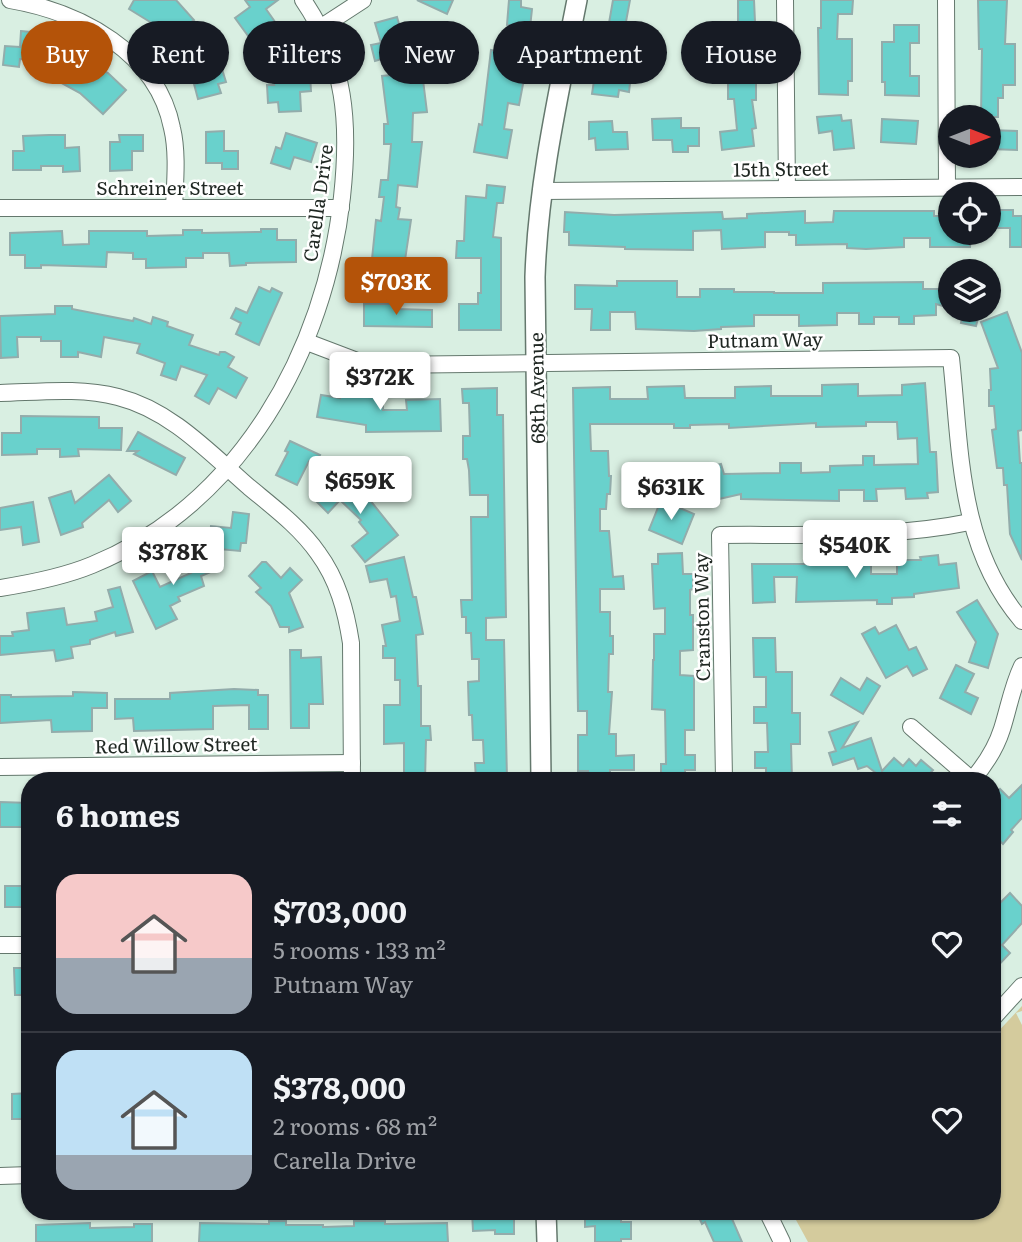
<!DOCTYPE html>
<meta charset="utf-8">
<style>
body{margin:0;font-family:Literata,serif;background:#242831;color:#f1f3f6;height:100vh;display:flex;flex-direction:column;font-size:26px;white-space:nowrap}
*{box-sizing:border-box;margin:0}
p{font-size:23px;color:#9ea1a6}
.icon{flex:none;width:38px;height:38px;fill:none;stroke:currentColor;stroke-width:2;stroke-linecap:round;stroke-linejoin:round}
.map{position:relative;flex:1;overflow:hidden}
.side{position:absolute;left:21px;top:772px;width:980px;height:448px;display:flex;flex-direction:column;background:#171b24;border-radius:28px;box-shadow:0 2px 5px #0004}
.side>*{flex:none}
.banner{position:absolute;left:21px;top:21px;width:980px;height:63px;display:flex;gap:14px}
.needle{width:46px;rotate:90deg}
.tools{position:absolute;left:938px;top:105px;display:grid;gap:14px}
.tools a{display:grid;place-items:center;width:63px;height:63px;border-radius:50%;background:#171b24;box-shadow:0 2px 5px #0004;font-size:35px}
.price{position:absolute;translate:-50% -60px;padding:0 16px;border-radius:7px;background:#fff;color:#222;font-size:23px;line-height:46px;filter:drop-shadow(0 2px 4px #0008)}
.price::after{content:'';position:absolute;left:50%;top:42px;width:21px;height:16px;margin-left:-10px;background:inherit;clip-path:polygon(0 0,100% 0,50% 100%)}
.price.active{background:#b45309;color:#fff}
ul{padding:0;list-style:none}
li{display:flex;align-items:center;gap:21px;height:175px;padding:0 35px}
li+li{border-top:2px solid #363941}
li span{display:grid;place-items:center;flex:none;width:196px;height:140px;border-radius:21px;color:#555}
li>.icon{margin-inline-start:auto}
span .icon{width:84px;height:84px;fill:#fffc;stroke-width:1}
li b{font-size:30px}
h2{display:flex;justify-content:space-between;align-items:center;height:84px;padding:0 35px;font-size:30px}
.tag{padding:0 24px;border-radius:32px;background:#171b24;box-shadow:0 2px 5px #0004;font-size:24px;line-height:63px}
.tag.active{background:#b45309;color:#fff}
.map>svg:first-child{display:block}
.green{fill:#d4cb9d}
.building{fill:#69d1cc;stroke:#93acab;stroke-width:2}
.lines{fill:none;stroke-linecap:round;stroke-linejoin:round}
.minor-casing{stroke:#64786d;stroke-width:18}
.tertiary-casing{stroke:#64786d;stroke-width:22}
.minor{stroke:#fff;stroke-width:16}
.tertiary{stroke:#fff;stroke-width:19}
.labels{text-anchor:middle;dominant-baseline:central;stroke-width:5;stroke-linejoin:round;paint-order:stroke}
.street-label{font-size:19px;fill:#1f2722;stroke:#fff}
</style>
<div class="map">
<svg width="1022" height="1242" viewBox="0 0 1022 1242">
<rect width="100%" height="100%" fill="#d9efe2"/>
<path class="green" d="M1022 1006V1011L1016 1013 1022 1025V1242H808L796 1220 798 1211H992V1038Z"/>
<g class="building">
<path d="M134 0H176L194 20 173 36 129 9Z"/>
<path d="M245 0H278L266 9 285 36 290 33 308 75H310L311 91 300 92 301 111 279 112 278 102 268 103 267 85H274L253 38 251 40 235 18 250 7Z"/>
<path d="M417 0H453L447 14Z"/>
<path d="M509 0H521V7L532 9 529 37H532L519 105 508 103 504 129 512 130 507 158 474 152 479 124 482 125 491 50 510 54 515 26 507 25Z"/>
<path d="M613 0H630L625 27H628L627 38 640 41 637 58 633 57 629 92 619 90 618 97 592 94 595 74 609 76 612 53 604 52Z"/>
<path d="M738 0H754L756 44H750L749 81H756V100H752L756 128 752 129 754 146 722 150 720 132 737 130 734 99H728V83L719 82 720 42H738Z"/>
<path d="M821 0H853L852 14H838L837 39H852V81H848V95L819 94 818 28H821Z"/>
<path d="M978 0H1007L1005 44H1015V85H1003V98H998V117H981L982 49H979Z"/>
<path d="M397 17 405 44 396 47 398 54 375 61 371 45 381 43 375 23Z"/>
<path d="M894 25H919V43H910V76H919V96L885 95V82H882V42H894Z"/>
<path d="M21 31 40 33 37 60 20 59 19 67 3 65 5 46 20 47Z"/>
<path d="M64 42 78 49 75 55 108 73 126 90 103 114 80 93 58 81 63 71 52 65Z"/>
<path d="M218 56 226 82 218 84 221 93 198 99 194 84 202 82 196 62Z"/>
<path d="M422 72 427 112 413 113 412 142H422L417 187 398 185 396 207 400 208 398 219 411 220 402 280 366 276 368 259H372L376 220 381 221 384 197H379L381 180H388L391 144H384V124H388L382 76Z"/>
<path d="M841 115 842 121 851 120 854 148 834 150 832 131 819 133 817 117Z"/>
<path d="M681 118V128H699V146H688V152H673L672 140H653L652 119Z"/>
<path d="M882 119 918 121 916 144 881 142Z"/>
<path d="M612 121 613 132H627L628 149 596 150 595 138 589 139V122Z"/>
<path d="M989 130 1017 131V150L989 149Z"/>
<path d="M224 131V151H238V169H222V163H206V132Z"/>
<path d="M286 133 317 143 311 162 294 157 290 169 271 163 276 147 281 149Z"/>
<path d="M49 135H65V148L79 147 80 171 63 172V166H41V170H13V151H24L23 136Z"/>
<path d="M119 135H143V151H132V170L110 171V142H120Z"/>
<path d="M487 185 505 187 503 203H497L493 237 501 238V330H459V304H478V293H481V258H456L457 241H464L466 196 486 198Z"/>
<path d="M997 210H1013V216H1022V247H1010V228H997Z"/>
<path d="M805 211V223L833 222 834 211H934V216H946L947 233H971L970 247H930V238H904V247L866 249 847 248V244L796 245V235H789V232H765V247L722 249 721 230 693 231V250L625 249V247L569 245V232H564L565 212 614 215 722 212 723 219 747 218V214Z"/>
<path d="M261 229H277V240H296V262L246 263V265L230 266 229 253H203V258H186V267L146 268V259H133V253L107 252 106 267 41 265V268H25V255H10V233L62 231 63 245 89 244V231H147V236L183 235V230H202V233L261 232Z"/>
<path d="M617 281H677V297H700V289H734V292H774V293H823V283L923 282V289H950V308L936 304V315L914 316V324H899V317H874V324H859V313H837V325L799 326V315H754V326L721 327V329L694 331 636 329 635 312H610V330H591L592 309H575V285L617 286Z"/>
<path d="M259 287 270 292 272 288 282 293 259 345 236 334 241 323 231 318 236 308 247 313Z"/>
<path d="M364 304H396V309L432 310V327L364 326Z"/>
<path d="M55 306H72V309L133 321 134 318 151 324 153 317 168 322 167 326 193 335 189 345 219 355 220 352H225L234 357 228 367 247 378 236 398 218 388 209 404 195 396 207 375 181 366 176 380 161 375 165 363 137 353 140 344 104 337 101 357 78 352V357H61V341H41V337H17L18 357 1 358 0 316 55 314Z"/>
<path d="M964 310H980L976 326 961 323Z"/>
<path d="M1007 312 1022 353V430L1018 431 1020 463H1022V560L1010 534 1007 485H1004L1003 468H997L992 430 996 429 994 406H989V390H991L990 369 998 368 981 322Z"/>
<path d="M343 383 359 386V390H383V410H407L406 400 440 399 441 431 366 432V425L317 417 321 395 340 398Z"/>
<path d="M925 383 930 452H936L938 492 927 493 928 498 906 499 905 488 876 489 877 501H864V490H839V501L741 499V494L697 504 690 471 721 464 724 474 780 473V463H801V473L830 472V466L863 465V456H874V465L918 464 917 438 898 439 897 422H866V426L816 427V423L729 428V424L690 425V428H674V424H590L591 451H608L609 476H611L610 494H607L606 509H600V531H609L613 577 623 576 624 589H600V612H610V636H613V654H609L608 692H612L609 734H616V756L634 755V770H610V780H588V771H578V735H587V711H578L573 388 610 387V399H648L647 387 684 386 685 398H735V387L771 386V396H822V385L858 384V396L902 395V385Z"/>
<path d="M497 388V415H503L506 617 486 618V640H504L507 780H476L475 763H484L483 740H473L472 715H469L468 682 479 681V659H472L471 633H466V617H462L461 600H472L471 517H488V495H470L469 470 467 459H463V436H470L469 403H463L462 389Z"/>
<path d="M21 416 99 417V428H122L121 450 78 449 79 456 60 457V449H37V454L2 455V433H21Z"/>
<path d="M138 432 185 458 176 475 134 454 138 451H127Z"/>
<path d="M290 441 320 455 315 464 309 461 297 485 276 475 288 452 285 451Z"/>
<path d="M343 474 365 494 398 535 365 562 352 546 368 533 359 522 361 520 340 500 328 513 317 502Z"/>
<path d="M109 475 131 501 118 512 109 500 82 523 83 527 61 535 49 498 71 491 75 503Z"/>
<path d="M661 500 694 514 682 544 649 530Z"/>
<path d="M33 502 39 542 23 545 21 527 0 530V508Z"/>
<path d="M233 512 249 514 246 543H241L240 551 209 548 211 526 231 528Z"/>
<path d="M202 544 213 571 201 576 204 586 178 597 180 601 170 606 177 619 156 629 133 581 152 571 160 587 191 573 182 553Z"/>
<path d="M682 553 683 574H693V589L690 590V615H693V650L680 651V675L694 676V730H685V755H695V770H685V780H661V764H666L665 710 652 709 653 660H654V634H665V608L654 609 652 564H658V554Z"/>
<path d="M938 555 939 565 956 563 959 588 914 594V597L892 598V604H877V600L796 602 797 577H774L775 602 753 603 752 564H812V561H871V574H897V560H921L920 557Z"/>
<path d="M404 557 413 597H416L423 634 416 635 418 686H421V726H430L431 740H426L425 780H404V743L384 744V705H400V680H395V658H383V646H386L382 625 400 621 396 596 391 597 387 579 370 582 366 566Z"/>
<path d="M262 562H266L281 578 290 568 302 580 289 593 303 627 289 632V627H280L271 606 256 592 261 588 249 576Z"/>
<path d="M120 587 133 632 116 636 115 632 90 640V644L71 647 73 658 56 661 54 650 0 655V636H13L12 632 29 630 27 613 64 608 67 625 97 621 95 612 113 607 108 590Z"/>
<path d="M977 600 998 634 988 668 969 662 976 642 957 612Z"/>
<path d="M896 625 909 650 916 647 927 669 913 676 907 666 886 678 862 634 875 627 879 634Z"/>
<path d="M753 638H775L776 672H792V713H800V744H791L792 780 766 779V768H755V752H768L767 723H754V707H766V677H754Z"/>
<path d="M290 650H301V658L321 657 323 704H309V728H291Z"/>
<path d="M956 665 974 674 965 692 978 698 971 714 940 698Z"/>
<path d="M841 678 860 690 867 678 880 686 863 714 831 695Z"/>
<path d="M234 689 258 690V695H268V729H249V705L213 706V729L134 731 133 718 115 719V699H170V693Z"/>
<path d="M73 692 107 693V708H92V731L52 732 51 720 0 723V695H11V697L73 696Z"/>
<path d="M858 722 842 748 871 738 882 771 894 758 903 766 909 759 916 766 921 760 933 770 924 780H885L867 766 858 769 854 758 833 765 829 753 836 751 829 732Z"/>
<path d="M1022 785V818L1011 830 1013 832 1003 844 999 840 992 848V797L1000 789 1009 798Z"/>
<path d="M0 802 30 803V827H0Z"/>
<rect x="5" y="886" width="25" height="21"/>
<path d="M1010 893 1022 906V923L1002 945 1010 953 992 972V911Z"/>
<path d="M14 968H30V995H15Z"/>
<path d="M30 1093V1119H12V1094Z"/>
<path d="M472 1211H503V1218H514V1234H495V1230L473 1231Z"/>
<path d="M585 1211H621V1222H631V1239H621V1242H595V1226L585 1227Z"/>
<path d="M696 1211H731L729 1212 742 1242H714L705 1222 702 1224Z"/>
<path d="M269 1221H286V1225H323V1227L354 1226V1221H385V1224L447 1223 448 1242H199L200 1223 269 1224Z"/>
<path d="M90 1223V1228L134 1227V1224H152V1242H36V1225Z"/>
</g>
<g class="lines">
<defs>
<g id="minor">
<path d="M10 0C80 12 157 52 172 128 178 153 175 182 174 208"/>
<path d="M785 0 787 189"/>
<path d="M946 0 947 187"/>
<path d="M320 28 363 0"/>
<path d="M541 191 1022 187"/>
<path d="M0 208H341"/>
<path d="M307 342 357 361 383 365 951 358C961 451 958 546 1022 621"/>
<path d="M0 393C39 392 80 387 118 397 170 410 209 452 249 487 273 507 300 527 318 553 338 580 346 611 351 643L352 780"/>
<path d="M0 588C32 583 63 577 92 565 241 504 325 351 342 197 350 123 346 63 303 0"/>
<path d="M911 727 972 780"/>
<path d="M0 767 352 763"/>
<path d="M724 780 720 535C804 534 888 539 970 522"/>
<path d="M972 780C985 765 996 748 1002 729 1009 707 1012 687 1022 666"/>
<path d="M0 945H30"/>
<path d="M992 1019 1022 986"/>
<path d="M0 1176 30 1175"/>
<path d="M767 1211 782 1242"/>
</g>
<g id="tertiary">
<path d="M541 780 535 277C538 183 559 92 577 0"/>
<path d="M546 1211 547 1242"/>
</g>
</defs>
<use href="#minor" class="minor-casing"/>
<use href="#tertiary" class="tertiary-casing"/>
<use href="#minor" class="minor"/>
<use href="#tertiary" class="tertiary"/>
</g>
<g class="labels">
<g class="street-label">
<text transform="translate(781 168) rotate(-1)">15th Street</text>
<text x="170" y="187">Schreiner Street</text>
<text transform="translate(317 203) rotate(-82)">Carella Drive</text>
<text transform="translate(765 339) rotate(-1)">Putnam Way</text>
<text transform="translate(536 388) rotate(-91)">68th Avenue</text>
<text transform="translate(701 617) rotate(-91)">Cranston Way</text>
<text transform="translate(176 744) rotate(-1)">Red Willow Street</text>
</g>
</g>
</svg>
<div class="tools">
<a><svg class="needle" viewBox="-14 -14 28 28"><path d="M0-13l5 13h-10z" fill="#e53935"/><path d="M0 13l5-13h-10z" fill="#9ea1a6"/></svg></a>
<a><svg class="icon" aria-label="locate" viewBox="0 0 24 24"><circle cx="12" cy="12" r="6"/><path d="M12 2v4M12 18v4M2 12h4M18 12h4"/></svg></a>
<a><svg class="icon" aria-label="layers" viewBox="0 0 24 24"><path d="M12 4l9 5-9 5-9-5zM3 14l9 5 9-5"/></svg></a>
</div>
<b class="price active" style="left:396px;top:317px">$703K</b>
<b class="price" style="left:380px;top:412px">$372K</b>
<b class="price" style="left:360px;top:516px">$659K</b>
<b class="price" style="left:671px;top:522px">$631K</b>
<b class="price" style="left:855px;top:580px">$540K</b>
<b class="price" style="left:173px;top:587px">$378K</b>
<div class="banner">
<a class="tag active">Buy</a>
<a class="tag">Rent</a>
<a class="tag">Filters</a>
<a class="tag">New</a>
<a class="tag">Apartment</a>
<a class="tag">House</a>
</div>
<section class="side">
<h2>6 homes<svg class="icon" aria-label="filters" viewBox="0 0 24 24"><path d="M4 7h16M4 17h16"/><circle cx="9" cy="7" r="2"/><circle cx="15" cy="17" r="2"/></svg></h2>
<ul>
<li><span style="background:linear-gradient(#f6c9c9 60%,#9aa5b1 0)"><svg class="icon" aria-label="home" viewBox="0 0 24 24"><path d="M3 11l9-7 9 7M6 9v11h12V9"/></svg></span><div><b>$703,000</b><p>5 rooms · 133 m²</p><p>Putnam Way</p></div><svg class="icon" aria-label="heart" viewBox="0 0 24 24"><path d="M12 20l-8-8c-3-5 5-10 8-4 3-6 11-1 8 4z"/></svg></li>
<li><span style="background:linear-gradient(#bfe0f5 75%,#9aa5b1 0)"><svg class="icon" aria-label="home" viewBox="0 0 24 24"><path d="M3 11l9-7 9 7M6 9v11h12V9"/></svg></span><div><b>$378,000</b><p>2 rooms · 68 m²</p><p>Carella Drive</p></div><svg class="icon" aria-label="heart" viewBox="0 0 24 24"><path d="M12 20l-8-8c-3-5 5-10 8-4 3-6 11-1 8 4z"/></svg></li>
</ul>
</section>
</div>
